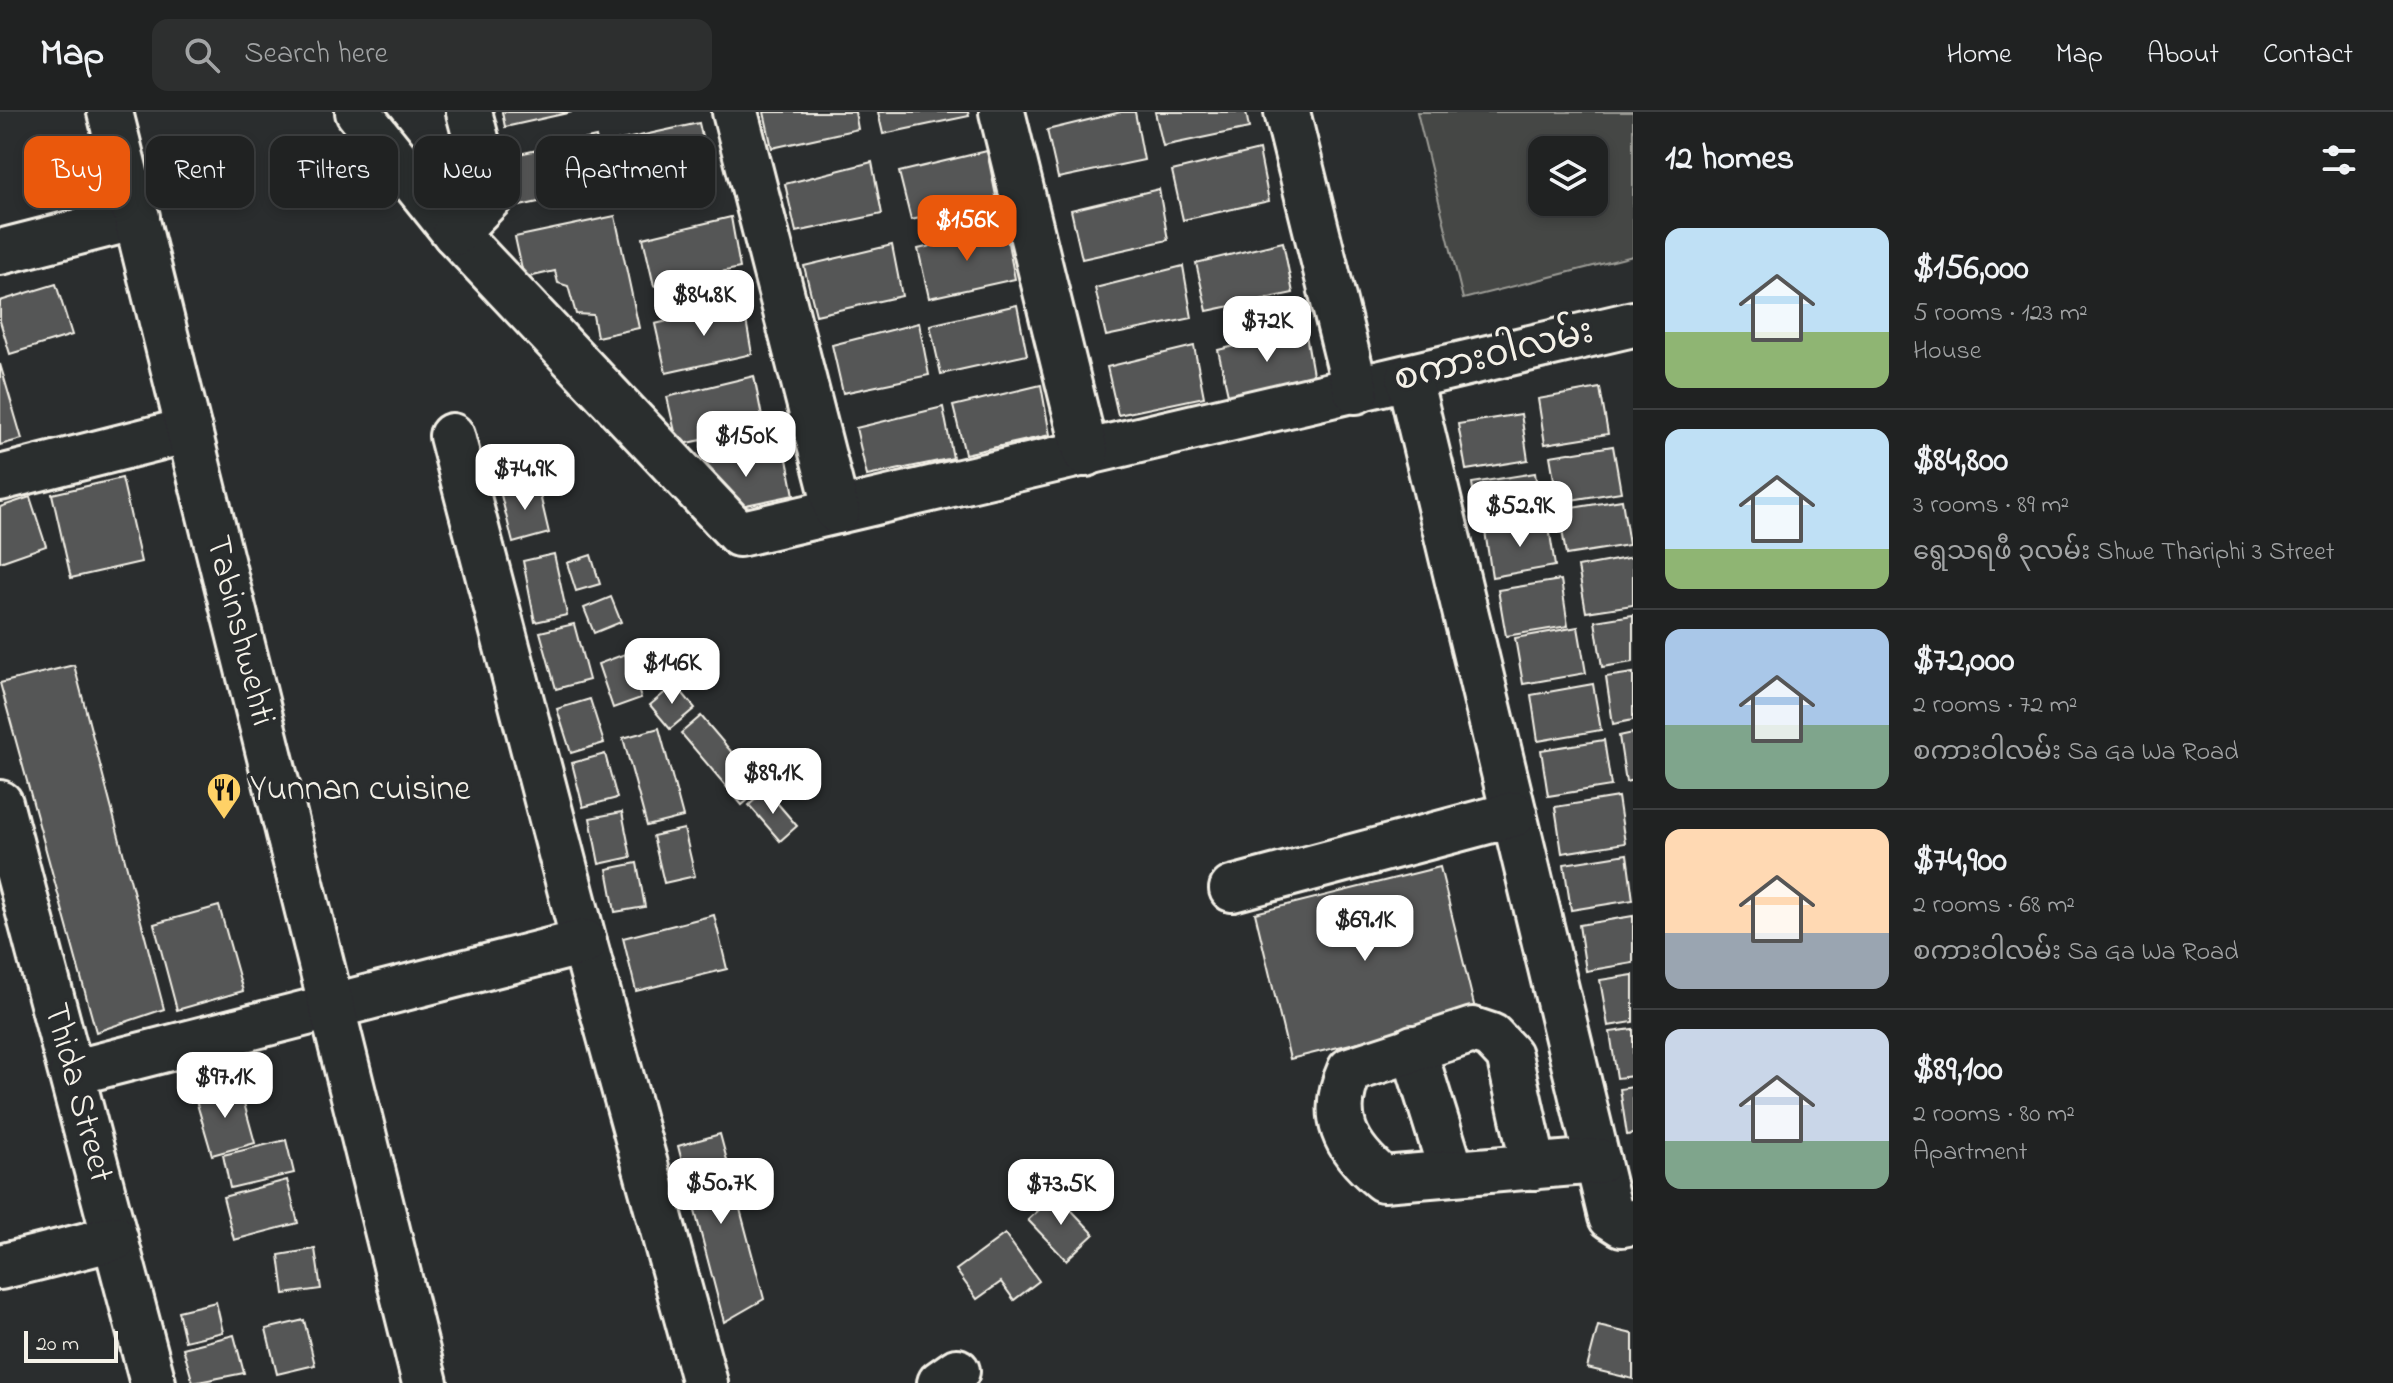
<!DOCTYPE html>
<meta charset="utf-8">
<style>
body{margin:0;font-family:"Indie Flower","Noto Sans Myanmar",sans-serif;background:#2d2f2f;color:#f1f3f6;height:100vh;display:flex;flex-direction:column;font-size:30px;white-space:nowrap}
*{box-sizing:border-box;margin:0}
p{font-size:26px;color:#a2a4a5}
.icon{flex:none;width:44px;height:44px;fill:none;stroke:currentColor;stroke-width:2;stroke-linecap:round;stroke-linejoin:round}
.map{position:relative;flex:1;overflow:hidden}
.details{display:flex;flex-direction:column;background:#202222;width:760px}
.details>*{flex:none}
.guide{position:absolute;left:24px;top:24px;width:760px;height:72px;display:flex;gap:16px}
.tools{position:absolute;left:1528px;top:24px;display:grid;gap:16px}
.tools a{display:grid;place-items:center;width:80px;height:80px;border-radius:16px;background:#202222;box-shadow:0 4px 12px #0003,0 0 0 2px #3d3f40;font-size:40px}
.scale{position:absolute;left:24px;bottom:20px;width:94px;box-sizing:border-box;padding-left:8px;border:4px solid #f4f1e8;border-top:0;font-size:22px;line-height:28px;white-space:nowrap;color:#f4f1e8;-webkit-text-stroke:6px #2a2d2e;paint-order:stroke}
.price{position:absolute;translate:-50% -68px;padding:0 18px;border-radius:16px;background:#fff;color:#222;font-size:26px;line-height:52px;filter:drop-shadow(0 2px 4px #0008)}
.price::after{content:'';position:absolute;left:50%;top:48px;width:24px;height:18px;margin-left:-12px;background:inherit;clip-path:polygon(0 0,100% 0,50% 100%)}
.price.active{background:#ea580c;color:#fff}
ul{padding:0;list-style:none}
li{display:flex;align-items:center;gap:24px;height:200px;padding:0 32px}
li+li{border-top:2px solid #3d3f40}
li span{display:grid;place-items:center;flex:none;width:224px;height:160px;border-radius:16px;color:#555}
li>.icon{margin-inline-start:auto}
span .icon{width:96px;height:96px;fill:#fffc;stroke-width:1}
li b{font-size:34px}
h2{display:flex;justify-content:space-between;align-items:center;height:96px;padding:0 32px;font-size:34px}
.chip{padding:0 28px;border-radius:16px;background:#202222;box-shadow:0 4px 12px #0003,0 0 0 2px #3d3f40;font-size:28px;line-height:72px}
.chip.active{background:#ea580c;color:#fff}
header{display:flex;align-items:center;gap:48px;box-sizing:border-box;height:112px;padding:0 40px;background:#202222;border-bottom:2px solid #3d3f40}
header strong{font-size:38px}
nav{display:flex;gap:44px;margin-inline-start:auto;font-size:28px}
.search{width:560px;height:72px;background:#2d2f2f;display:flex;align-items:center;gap:20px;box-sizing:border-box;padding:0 28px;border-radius:16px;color:#a2a4a5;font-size:30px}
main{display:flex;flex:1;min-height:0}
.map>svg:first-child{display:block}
.green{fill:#444645;stroke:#9c9c96;stroke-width:2;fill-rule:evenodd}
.building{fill:#555756;stroke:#f4f1e8;stroke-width:2}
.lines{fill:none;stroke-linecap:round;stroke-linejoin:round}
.minor-casing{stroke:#f4f1e8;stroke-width:50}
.major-casing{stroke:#f4f1e8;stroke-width:50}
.minor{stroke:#2a2d2e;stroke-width:44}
.major{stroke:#2a2d2e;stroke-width:44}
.labels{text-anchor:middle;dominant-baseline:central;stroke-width:7;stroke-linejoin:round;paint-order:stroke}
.street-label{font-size:36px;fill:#f4f1e8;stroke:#2a2d2e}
.poi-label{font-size:36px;fill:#f4f1e8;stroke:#2a2d2e;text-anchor:start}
</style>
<header>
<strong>Map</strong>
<div class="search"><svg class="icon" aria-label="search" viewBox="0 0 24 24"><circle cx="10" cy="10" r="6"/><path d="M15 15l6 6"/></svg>Search here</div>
<nav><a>Home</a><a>Map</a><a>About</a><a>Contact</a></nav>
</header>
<main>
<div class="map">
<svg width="1633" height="1271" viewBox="0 0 1633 1271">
<rect width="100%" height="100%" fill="#2a2d2e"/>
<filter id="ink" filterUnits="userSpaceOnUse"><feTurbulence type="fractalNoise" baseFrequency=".0125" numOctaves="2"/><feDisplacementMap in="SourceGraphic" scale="16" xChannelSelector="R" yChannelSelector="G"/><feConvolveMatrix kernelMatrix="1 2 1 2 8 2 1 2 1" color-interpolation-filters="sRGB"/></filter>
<g filter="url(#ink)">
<path class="green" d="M1417 0H1633V144L1463 187ZM1542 38H1594V90H1542Z"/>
<g class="building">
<path d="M502 0H572L505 15Z"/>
<path d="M764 0H855L858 17 772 36Z"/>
<path d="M878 0H968L969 4 883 22Z"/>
<path d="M1121 0H1135L1144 48 1058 66 1047 18Z"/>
<path d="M1155 0H1246L1249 16 1163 34Z"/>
<path d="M699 11 710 60 623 79 612 30Z"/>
<path d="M596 25 607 75 520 94 510 44Z"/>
<path d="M1259 38 1269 89 1183 108 1172 59Z"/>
<path d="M987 39 997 89 911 108 899 60Z"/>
<path d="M872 50 882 102 796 120 785 72Z"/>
<path d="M1159 77 1168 128 1082 147 1071 98Z"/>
<path d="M615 104 639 216 597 225 593 203 576 202 568 174 558 171 555 159 524 166 515 125Z"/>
<path d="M731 105 740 156 654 174 643 126Z"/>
<path d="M1005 116 1015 167 929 186 918 137Z"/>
<path d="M1283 130 1293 181 1207 199 1196 151Z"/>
<path d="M892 133 902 184 816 203 804 154Z"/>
<path d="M1183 154 1192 206 1106 224 1095 176Z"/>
<path d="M56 172 72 223 10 242 0 209V189Z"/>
<path d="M743 191 752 242 666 261 655 212Z"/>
<path d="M1017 193 1027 243 941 262 930 213Z"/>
<path d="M919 211 929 263 843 281 832 233Z"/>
<path d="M1305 217 1314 268 1229 287 1218 238Z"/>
<path d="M1194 234 1204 285 1118 303 1107 255Z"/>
<path d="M0 252 22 327 0 333Z"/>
<path d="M754 264 764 315 678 333 667 285Z"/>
<path d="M1041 273 1050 323 965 342 953 294Z"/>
<path d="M1600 276 1608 322 1545 332 1538 287Z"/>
<path d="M943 295 953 346 867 364 856 316Z"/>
<path d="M1521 302 1528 348 1466 358 1458 312Z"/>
<path d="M784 332 794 383 708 401 697 353Z"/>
<path d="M1613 334 1621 380 1558 390 1550 344Z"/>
<path d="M1535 361 1542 407 1479 417 1472 371Z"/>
<path d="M122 366 141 450 71 466 52 382Z"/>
<path d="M537 370 549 421 513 431 500 379Z"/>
<path d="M30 385 46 434 0 450V395Z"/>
<path d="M1622 388 1629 433 1566 443 1559 398Z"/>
<path d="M1548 409 1555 454 1492 465 1485 419Z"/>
<path d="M554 442 567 503 535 510 523 449Z"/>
<path d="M591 443 600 472 576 479 567 451Z"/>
<path d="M1633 445V493L1586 500 1578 455Z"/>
<path d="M1561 468 1568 514 1506 524 1498 478Z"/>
<path d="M611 485 621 510 594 521 584 496Z"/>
<path d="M1633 503V550L1602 555 1595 509Z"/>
<path d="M574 512 589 568 556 577 540 520Z"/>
<path d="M1578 515 1586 561 1523 572 1515 526Z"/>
<path d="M625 542 641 586 613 596 598 552Z"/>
<path d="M74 553 164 897 96 920 0 571Z"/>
<path d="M1633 561V608L1613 612 1606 565Z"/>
<path d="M675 572 695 596 670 617 650 593Z"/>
<path d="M1593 572 1601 618 1538 629 1531 583Z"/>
<path d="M590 587 604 631 571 641 557 597Z"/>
<path d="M701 604 762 676 742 693 681 621Z"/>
<path d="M659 616 683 705 647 714 623 626Z"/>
<path d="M1633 621V668L1626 670 1619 624Z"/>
<path d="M1604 628 1611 674 1548 684 1541 638Z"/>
<path d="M605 642 617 686 583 695 572 651Z"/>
<path d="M766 678 797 714 780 729 749 693Z"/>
<path d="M1618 685 1625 731 1562 741 1555 695Z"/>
<path d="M622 700 631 745 599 752 590 706Z"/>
<path d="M684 717 695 764 664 771 653 724Z"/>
<path d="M1627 742 1633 788 1571 798 1564 752Z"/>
<path d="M637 751 645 795 615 800 607 757Z"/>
<path d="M1440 755 1476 901 1290 947 1255 801Z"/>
<path d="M219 794 243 879 177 898 154 812Z"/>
<path d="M714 803 727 857 636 879 623 826Z"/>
<path d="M1633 804V851L1586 859 1579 813Z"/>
<path d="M1633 863V910L1608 914 1600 868Z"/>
<path d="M1633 917V964L1617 966 1610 920Z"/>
<path d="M239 973 255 1031 212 1043 195 985Z"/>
<path d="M1633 975V1022L1627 1023 1620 977Z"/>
<path d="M720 1022 764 1187 724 1210 678 1034Z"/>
<path d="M286 1028 294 1061 230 1076 223 1043Z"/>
<path d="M287 1068 298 1111 234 1128 223 1085Z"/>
<path d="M1056 1082 1094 1122 1066 1148 1028 1108Z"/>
<path d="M1005 1122 1039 1169 1014 1188 1001 1170 977 1187 956 1158Z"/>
<path d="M315 1137 321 1177 284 1182 279 1143Z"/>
<path d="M216 1190 223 1220 185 1229 178 1199Z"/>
<path d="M304 1208 315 1253 277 1262 266 1217Z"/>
<path d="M1598 1214 1633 1222V1267L1587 1256Z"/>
<path d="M234 1223 244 1261 193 1271 183 1236Z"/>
</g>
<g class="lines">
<defs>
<g id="minor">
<path d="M358 0 455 121 739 422 1633 212"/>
<path d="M735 0 837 399"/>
<path d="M1002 0 1086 342"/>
<path d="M1287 0 1356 279"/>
<path d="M455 121 491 84 469 0"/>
<path d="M0 140 137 105"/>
<path d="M1409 266 1611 1105 1622 1112 1633 1110"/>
<path d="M452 324 584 830 705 1271"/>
<path d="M0 366 189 318"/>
<path d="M0 691 153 1271"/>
<path d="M1232 777 1514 702"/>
<path d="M1413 936 1452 1061"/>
<path d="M72 961 584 830"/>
<path d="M1534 1055 1509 943 1491 924 1473 918 1350 958C1329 1004 1344 1035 1383 1067L1598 1049"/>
<path d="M0 1155 115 1126"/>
<path d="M940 1271 957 1259"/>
</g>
<path id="major" d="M110 0 425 1271"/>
</defs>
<use href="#minor" class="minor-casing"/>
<use href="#major" class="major-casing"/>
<use href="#minor" class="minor"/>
<use href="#major" class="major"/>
</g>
</g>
<defs>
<symbol id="restaurant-pin" viewBox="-11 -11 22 30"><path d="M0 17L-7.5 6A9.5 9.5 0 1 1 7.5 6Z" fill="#ffd166" stroke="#2a2d2e"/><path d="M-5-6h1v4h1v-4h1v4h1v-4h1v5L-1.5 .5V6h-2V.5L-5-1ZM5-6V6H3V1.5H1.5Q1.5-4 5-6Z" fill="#111"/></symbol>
</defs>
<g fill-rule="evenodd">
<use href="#restaurant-pin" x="204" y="658" width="40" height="54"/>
</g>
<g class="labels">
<g class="street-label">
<text transform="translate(1494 245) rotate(-14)">စကား၀ါလမ်း</text>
<text transform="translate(239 519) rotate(76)">Tabinshwehti</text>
<text transform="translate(77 981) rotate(75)">Thida Street</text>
</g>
<g class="poi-label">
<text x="250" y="678">Yunnan cuisine</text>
</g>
</g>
</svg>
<div class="tools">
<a><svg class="icon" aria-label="layers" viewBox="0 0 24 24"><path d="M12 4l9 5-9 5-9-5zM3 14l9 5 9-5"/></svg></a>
</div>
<div class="scale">20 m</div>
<b class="price active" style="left:967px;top:151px">$156K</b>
<b class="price" style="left:704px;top:226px">$84.8K</b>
<b class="price" style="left:1267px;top:252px">$72K</b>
<b class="price" style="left:746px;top:367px">$150K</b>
<b class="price" style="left:525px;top:400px">$74.9K</b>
<b class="price" style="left:1520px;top:437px">$52.9K</b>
<b class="price" style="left:672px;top:594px">$146K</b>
<b class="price" style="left:773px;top:704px">$89.1K</b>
<b class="price" style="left:1365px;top:851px">$69.1K</b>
<b class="price" style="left:225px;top:1008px">$97.1K</b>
<b class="price" style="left:721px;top:1114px">$50.7K</b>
<b class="price" style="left:1061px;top:1115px">$73.5K</b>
<div class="guide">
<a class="chip active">Buy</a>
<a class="chip">Rent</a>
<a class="chip">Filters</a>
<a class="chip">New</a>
<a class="chip">Apartment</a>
</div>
</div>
<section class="details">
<h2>12 homes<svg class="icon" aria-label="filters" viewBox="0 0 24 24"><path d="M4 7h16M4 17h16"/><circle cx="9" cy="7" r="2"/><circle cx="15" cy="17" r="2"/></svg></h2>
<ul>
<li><span style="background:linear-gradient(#bfe0f5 65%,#8fb573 0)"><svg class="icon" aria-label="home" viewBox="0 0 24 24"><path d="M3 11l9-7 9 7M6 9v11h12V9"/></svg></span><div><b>$156,000</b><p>5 rooms · 123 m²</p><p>House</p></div></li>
<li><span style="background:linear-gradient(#bfe0f5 75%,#8fb573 0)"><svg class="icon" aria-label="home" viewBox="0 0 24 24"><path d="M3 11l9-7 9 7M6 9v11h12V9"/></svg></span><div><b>$84,800</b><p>3 rooms · 89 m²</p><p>ရွေသရဖီ ၃လမ်း Shwe Thariphi 3 Street</p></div></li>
<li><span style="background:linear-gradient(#a9c7e8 60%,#7fa58c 0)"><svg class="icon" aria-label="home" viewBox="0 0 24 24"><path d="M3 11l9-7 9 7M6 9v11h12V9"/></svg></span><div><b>$72,000</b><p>2 rooms · 72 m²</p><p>စကားဝါလမ်း Sa Ga Wa Road</p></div></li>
<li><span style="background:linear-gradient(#ffd9b3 65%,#9aa5b1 0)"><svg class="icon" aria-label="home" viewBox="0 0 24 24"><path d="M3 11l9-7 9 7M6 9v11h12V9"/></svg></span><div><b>$74,900</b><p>2 rooms · 68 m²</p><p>စကားဝါလမ်း Sa Ga Wa Road</p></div></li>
<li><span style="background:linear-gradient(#c9d6e8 70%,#7fa58c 0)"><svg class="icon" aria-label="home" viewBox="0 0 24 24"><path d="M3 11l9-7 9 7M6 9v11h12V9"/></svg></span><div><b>$89,100</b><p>2 rooms · 80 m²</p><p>Apartment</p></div></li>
</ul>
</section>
</main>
